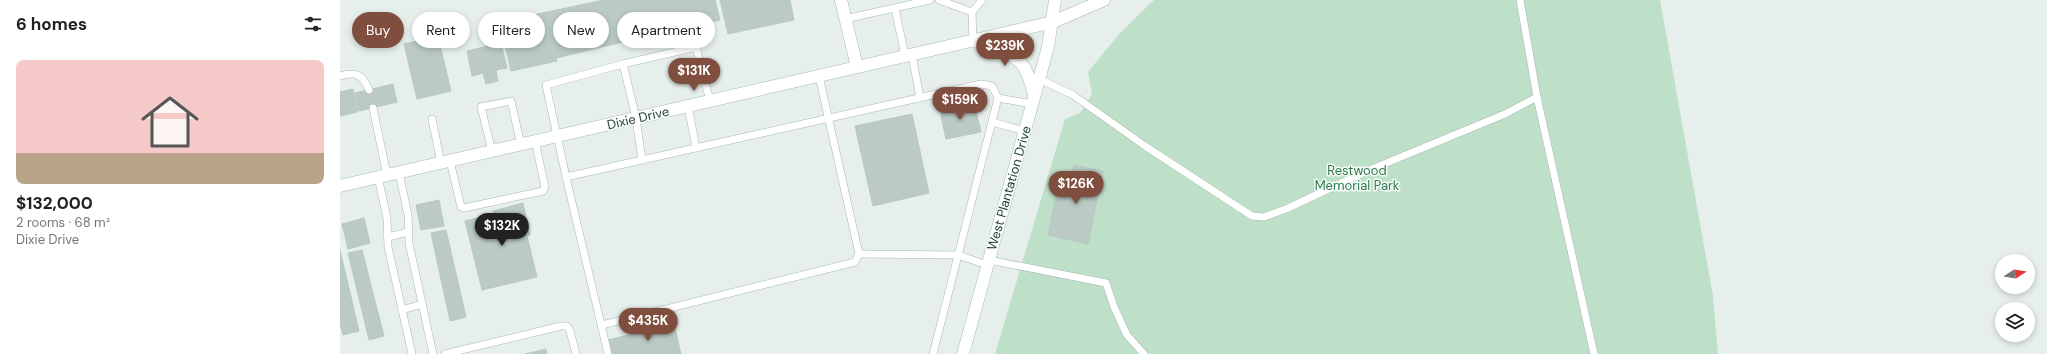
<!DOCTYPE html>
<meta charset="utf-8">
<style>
body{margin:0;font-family:"DM Sans",sans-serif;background:#f2f2f2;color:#202124;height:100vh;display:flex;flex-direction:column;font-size:15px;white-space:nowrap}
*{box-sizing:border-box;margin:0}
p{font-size:13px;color:#757577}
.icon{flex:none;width:22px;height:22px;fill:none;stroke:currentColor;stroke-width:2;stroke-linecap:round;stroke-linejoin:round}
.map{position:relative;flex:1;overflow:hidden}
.panel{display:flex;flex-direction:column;background:#fff;width:340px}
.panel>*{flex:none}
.hud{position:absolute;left:12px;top:12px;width:380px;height:36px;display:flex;gap:8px}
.needle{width:26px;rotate:78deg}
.fabs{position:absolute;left:1655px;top:254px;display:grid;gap:8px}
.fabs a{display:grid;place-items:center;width:40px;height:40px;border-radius:50%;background:#fff;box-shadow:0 2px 6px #0003;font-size:20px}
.price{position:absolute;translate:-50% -34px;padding:0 9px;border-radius:14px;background:#7f4e3f;color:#fff;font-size:13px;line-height:26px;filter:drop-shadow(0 1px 2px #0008)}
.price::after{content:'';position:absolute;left:50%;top:24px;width:12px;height:9px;margin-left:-6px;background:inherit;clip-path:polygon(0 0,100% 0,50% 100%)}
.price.on{background:#222;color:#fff}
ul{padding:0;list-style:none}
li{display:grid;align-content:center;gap:8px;height:212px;padding:0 16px}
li+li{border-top:1px solid #e0e0e0}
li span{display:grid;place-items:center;height:124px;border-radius:8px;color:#555}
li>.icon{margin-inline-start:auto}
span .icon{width:72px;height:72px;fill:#fffc;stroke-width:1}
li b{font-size:17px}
h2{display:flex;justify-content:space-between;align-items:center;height:48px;padding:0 16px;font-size:17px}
.pill{padding:0 14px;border-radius:18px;background:#fff;box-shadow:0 2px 6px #0003;font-size:14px;line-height:36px}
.pill.on{background:#7f4e3f;color:#fff}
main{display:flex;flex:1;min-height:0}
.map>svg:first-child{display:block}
.green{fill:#bfe0c8}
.building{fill:#bbcac4;stroke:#b8c9c2}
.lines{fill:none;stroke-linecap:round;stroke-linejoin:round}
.lane-casing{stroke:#a8b8b2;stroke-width:8}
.street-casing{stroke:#a8b8b2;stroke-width:13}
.secondary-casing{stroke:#a4bbb3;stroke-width:13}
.lane{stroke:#fff;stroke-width:7}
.street{stroke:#fff;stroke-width:12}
.secondary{stroke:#fff;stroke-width:12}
.labels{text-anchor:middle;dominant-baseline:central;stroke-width:3;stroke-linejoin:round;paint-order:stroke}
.street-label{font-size:13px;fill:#24423a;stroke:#f7fbf9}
.park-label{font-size:13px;fill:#2d7a4b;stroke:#f7fbf9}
</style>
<main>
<section class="panel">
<h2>6 homes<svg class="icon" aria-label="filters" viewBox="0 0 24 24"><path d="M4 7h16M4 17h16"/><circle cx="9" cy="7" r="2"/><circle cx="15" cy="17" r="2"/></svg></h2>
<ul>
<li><span style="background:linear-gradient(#f6c9c9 75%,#b9a48a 0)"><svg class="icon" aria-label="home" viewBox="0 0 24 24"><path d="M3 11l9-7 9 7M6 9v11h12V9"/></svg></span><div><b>$132,000</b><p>2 rooms · 68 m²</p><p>Dixie Drive</p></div></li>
</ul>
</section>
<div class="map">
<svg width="1707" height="354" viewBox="0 0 1707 354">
<rect width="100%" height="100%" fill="#e6efeb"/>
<path class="green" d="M814 0H1320L1373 296 1378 354H655L725 119 740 113 752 94 748 72 780 33Z"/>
<g class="building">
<path d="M264 0H375L380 20 313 36 312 30 285 36 287 41 216 58 217 61 171 71 160 22Z"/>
<path d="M380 0H450L454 20 388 34Z"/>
<path d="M98 36 111 91 77 99 64 44Z"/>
<path d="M161 43 167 68 156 70 158 81 146 84 143 73 132 76 127 51Z"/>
<path d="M53 84 57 102 19 111 15 93Z"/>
<path d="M13 89 18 112 0 116V92Z"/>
<path d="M634 103 641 132 606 139 600 111Z"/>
<path d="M572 114 589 193 533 206 515 126Z"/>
<path d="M734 165 763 171 748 244 708 235 717 189 721 190 724 173 732 174Z"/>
<path d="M99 200 104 226 81 230 76 205Z"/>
<path d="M183 203 190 235 187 236 197 277 142 290 125 221 153 214V211Z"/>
<path d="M24 218 30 243 8 249 2 224Z"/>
<path d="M106 230 126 317 110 321 91 233Z"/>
<path d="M0 250 19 331 3 335 0 323Z"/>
<path d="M22 250 44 336 29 340 8 253Z"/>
<path d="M334 324 341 354H272L268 340Z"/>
<path d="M206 349 207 354H185Z"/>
</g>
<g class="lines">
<defs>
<g id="lane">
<path d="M599 0 632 12"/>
<path d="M1180 0 1197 97 1254 354"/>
<path d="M555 8 565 56"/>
<path d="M505 19 590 0"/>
<path d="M633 40 632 12 642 0"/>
<path d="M572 55 580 98"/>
<path d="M0 76C16 71 23 75 29 90"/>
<path d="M699 79 733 95 805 146 912 216 924 217 946 209 1027 171 1165 114 1197 97"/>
<path d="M658 98 692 104"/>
<path d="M348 106 356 148"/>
<path d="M33 108 47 175"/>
<path d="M92 119 101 163"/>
<path d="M652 122 685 131"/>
<path d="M152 151 141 107 171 101 181 145"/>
<path d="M302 160 296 118 283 64 356 47 370 101"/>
<path d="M110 161 121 207 124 208 203 191 205 187 195 141"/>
<path d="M59 173 68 215 69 243 93 354"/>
<path d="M38 177 47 218 48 247 72 354"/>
<path d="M226 177 641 84 652 86 658 98 593 354"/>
<path d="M48 237 68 232"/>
<path d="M519 254 618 255 647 265"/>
<path d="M649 260 766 283 774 307 787 335 804 354"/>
<path d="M62 310 82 304"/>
<path d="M262 325 515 262 519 254 479 76"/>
<path d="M105 354 221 326H227L230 331 236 354"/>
<path d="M268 354 226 177 206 85 283 64"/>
</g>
<path id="street" d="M501 0 517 67"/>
<g id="secondary">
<path d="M633 40C647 45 671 52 681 63 689 72 691 85 694 95"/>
<path d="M0 186 713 22 764 0"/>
<path d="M623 354 708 47 715 0"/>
</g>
</defs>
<use href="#lane" class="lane-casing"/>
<use href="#street" class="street-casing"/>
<use href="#secondary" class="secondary-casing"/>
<use href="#lane" class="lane"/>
<use href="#street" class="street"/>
<use href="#secondary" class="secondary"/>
</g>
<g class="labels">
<g class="street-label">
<text transform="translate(298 118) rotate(-13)">Dixie Drive</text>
<text transform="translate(669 188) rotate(-74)">West Plantation Drive</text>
</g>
<g class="park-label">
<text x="1017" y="170">Restwood<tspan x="1017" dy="15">Memorial Park</tspan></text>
</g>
</g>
</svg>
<div class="fabs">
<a><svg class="needle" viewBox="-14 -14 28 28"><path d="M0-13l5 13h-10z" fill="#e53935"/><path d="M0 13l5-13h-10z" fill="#757577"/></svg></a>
<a><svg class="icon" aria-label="layers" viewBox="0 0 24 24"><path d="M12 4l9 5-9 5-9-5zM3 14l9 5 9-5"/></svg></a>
</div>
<b class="price" style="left:665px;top:67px">$239K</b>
<b class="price" style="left:354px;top:92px">$131K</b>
<b class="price" style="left:620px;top:121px">$159K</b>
<b class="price" style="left:736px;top:205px">$126K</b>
<b class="price on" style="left:162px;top:247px">$132K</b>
<b class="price" style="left:308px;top:342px">$435K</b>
<div class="hud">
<a class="pill on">Buy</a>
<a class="pill">Rent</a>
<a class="pill">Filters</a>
<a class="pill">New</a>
<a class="pill">Apartment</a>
</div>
</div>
</main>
